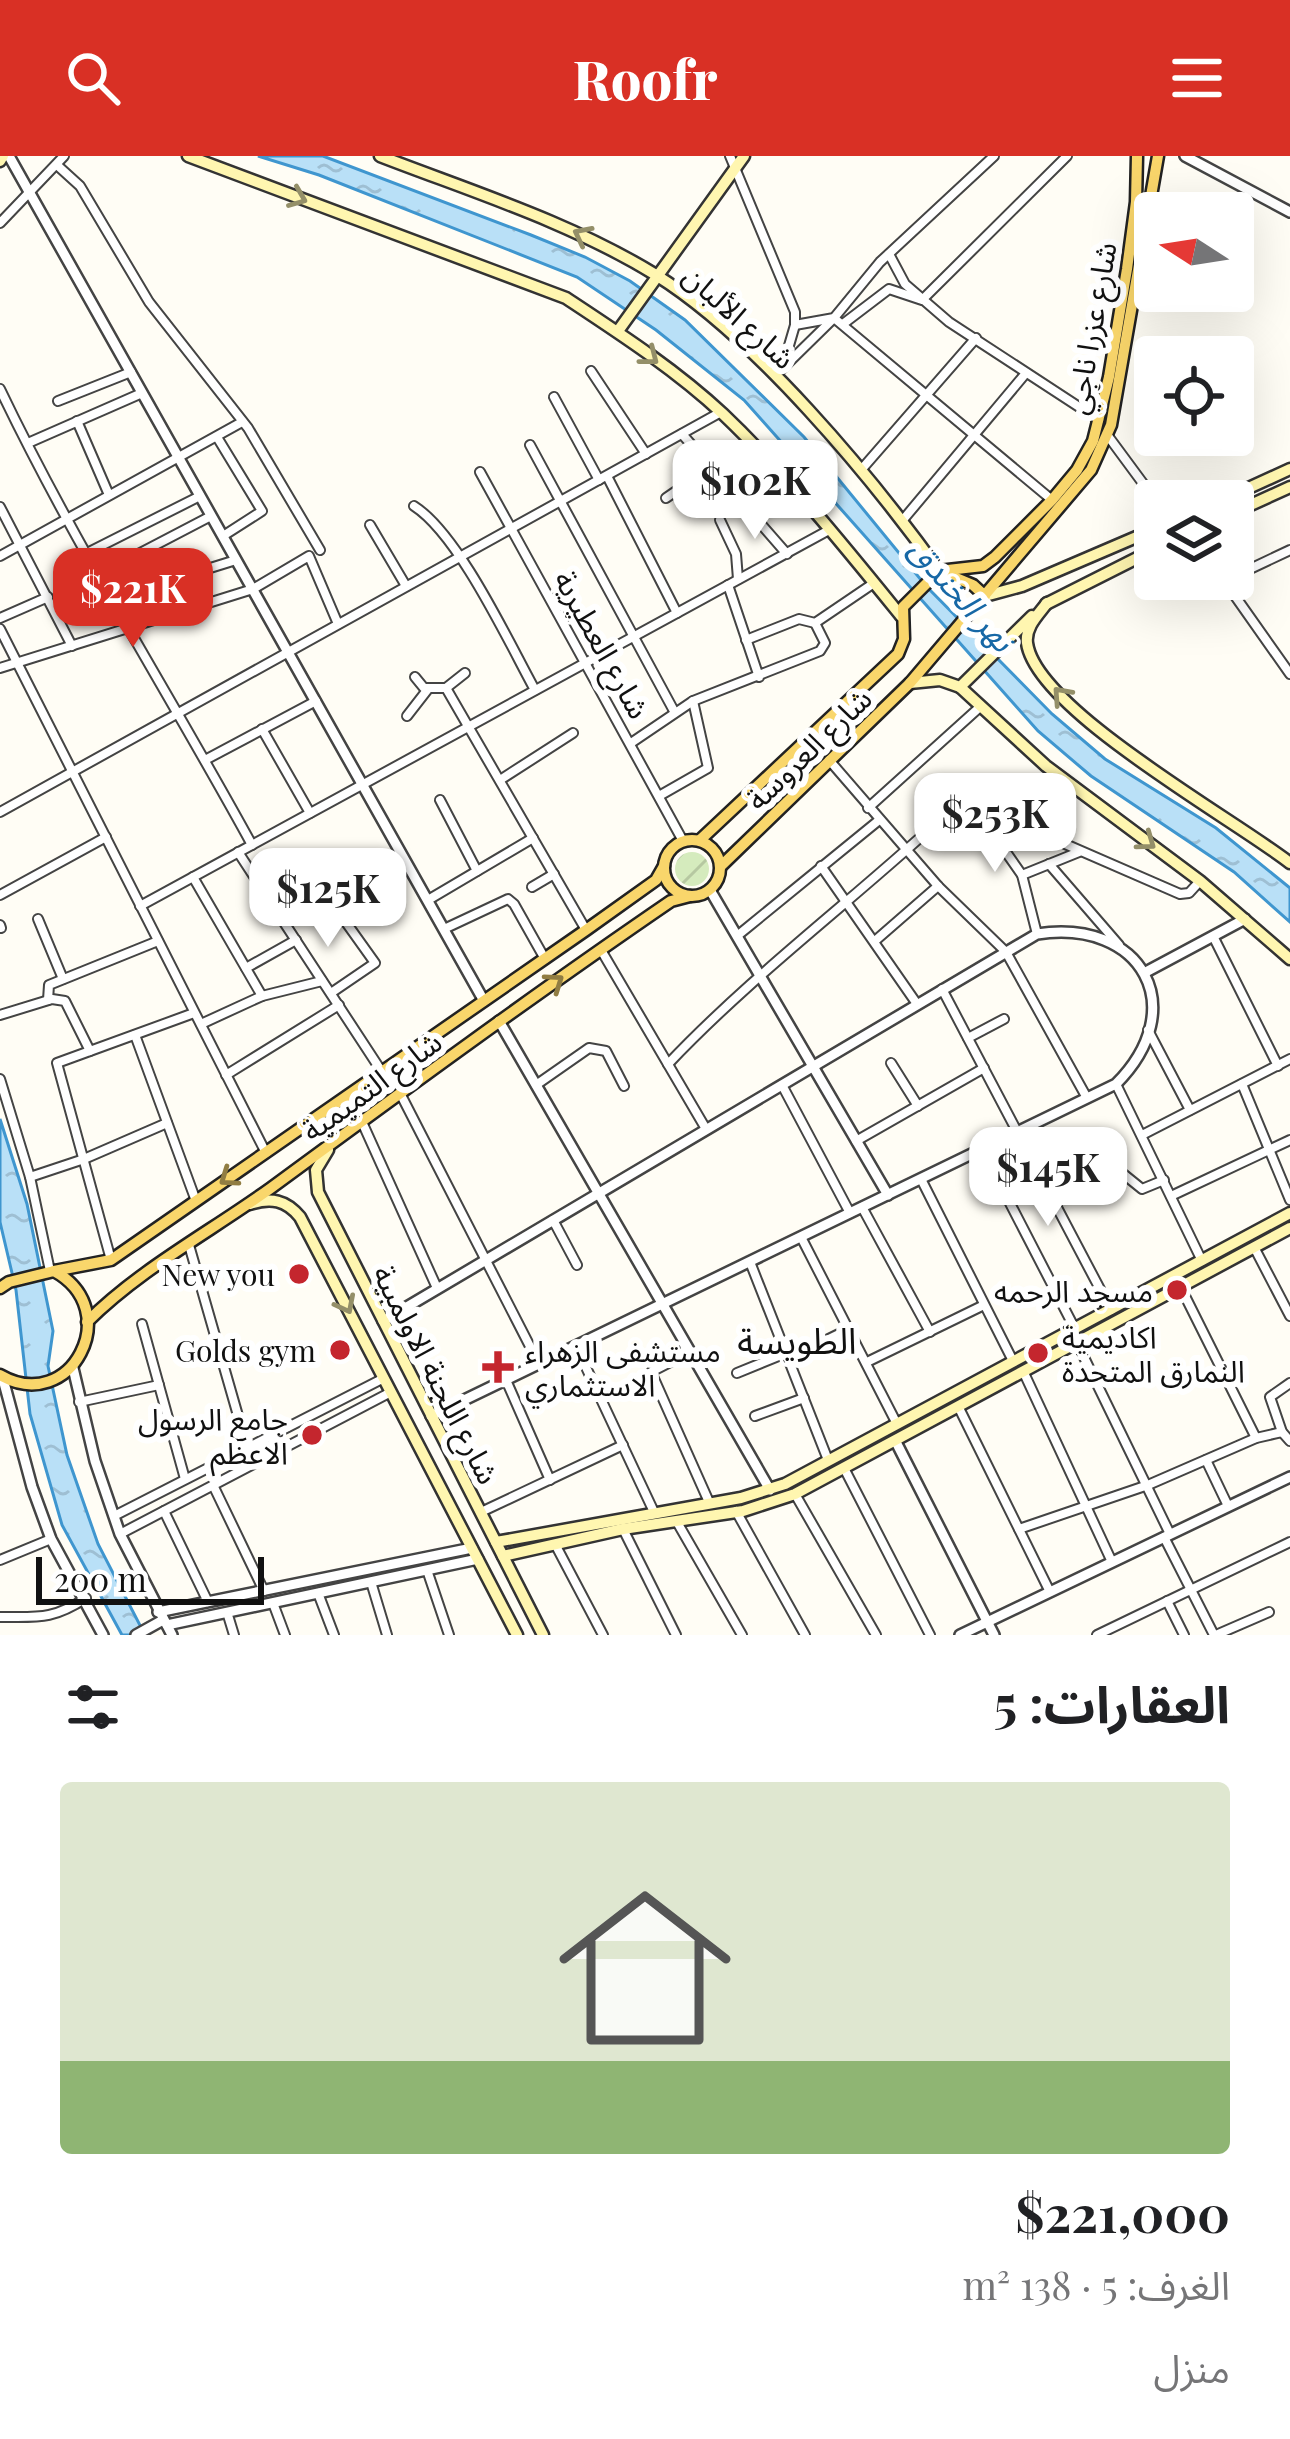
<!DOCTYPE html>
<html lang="ar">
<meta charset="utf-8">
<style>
body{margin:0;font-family:"Playfair Display","Noto Sans Arabic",serif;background:#f6f6f6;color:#202124;direction:rtl;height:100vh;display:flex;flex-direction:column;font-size:45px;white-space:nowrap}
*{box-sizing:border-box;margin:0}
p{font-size:39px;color:#757577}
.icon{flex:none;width:66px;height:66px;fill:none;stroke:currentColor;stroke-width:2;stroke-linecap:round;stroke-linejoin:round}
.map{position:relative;height:1479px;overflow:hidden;direction:ltr}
.sheet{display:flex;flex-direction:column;background:#fff;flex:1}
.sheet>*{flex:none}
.needle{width:78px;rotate:282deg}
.controls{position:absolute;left:1134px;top:36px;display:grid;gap:24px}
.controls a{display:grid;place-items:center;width:120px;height:120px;border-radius:12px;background:#fff;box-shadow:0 12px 48px #0002;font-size:60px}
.scale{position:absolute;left:36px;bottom:30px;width:228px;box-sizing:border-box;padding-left:12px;border:6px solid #111;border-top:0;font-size:33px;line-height:42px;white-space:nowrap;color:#111;-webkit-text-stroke:9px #fff;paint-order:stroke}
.price{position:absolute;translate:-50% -102px;padding:0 27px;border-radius:24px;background:#fff;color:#222;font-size:39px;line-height:78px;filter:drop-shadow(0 3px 6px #0008)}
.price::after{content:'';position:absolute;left:50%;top:72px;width:36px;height:27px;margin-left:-18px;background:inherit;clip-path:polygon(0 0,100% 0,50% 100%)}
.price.current{background:#d93025;color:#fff}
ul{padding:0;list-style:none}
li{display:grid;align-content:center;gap:24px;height:636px;padding:0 60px}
li span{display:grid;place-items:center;height:372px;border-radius:12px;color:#555}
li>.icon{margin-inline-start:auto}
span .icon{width:216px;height:216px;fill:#fffc;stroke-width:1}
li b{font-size:51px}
h2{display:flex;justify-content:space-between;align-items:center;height:144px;padding:0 60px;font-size:51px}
header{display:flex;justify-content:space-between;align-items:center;height:156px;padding:0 60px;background:#d93025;color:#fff;font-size:54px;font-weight:800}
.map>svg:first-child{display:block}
.garden{fill:url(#garden-furrows)}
.water{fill:url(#water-ripples);stroke:#3f96cf;stroke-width:3}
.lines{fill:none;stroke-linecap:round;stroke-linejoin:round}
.minor-casing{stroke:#444;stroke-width:12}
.tertiary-casing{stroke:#444;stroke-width:14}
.secondary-casing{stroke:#333;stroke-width:15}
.primary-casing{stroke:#222;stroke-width:15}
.minor{stroke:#fff;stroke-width:8}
.tertiary{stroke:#fff;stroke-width:9}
.secondary{stroke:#fff6b0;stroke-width:10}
.primary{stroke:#f9d66b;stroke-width:10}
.oneway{stroke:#948f68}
.oneway2{stroke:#917d42}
.poi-dot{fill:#c4262e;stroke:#fff;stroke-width:4.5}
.labels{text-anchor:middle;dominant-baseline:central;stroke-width:12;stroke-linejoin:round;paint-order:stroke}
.street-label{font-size:30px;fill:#111;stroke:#fff}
.poi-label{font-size:30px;fill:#111;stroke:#fff;text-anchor:end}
.water-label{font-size:33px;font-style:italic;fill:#1768a6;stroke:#fff}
.quarter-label{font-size:36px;fill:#111;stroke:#fff}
</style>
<header><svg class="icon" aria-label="menu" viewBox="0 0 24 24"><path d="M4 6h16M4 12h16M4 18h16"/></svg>Roofr<svg class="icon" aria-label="search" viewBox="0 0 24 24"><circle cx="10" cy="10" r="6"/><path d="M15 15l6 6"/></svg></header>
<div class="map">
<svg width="1290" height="1479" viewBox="0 0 1290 1479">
<defs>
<pattern id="garden-furrows" width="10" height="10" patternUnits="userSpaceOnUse" patternTransform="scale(3)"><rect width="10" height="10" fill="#d5ebbd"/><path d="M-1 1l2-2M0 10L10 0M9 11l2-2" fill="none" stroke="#b6c8a1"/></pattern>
<pattern id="water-ripples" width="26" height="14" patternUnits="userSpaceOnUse" patternTransform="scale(3)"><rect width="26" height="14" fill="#b9e0f7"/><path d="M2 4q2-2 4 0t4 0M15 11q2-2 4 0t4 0" fill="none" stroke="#9ebfd3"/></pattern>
</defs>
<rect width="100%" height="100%" fill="#fffdf5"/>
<circle class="garden" cx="692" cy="713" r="17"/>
<g class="water">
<path d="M258 0H323L531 79 585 101 630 125 685 164 804 281 926 430 1052 558 1105 603 1216 672 1290 732V766L1234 716 1091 620 1038 575 744 244 656 174 577 121 319 19Z"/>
<path d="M0 963 27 1048 53 1175 48 1210 67 1299 98 1388 145 1479H122L62 1369 30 1258 16 1134 0 1066Z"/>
</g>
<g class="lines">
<defs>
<g id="minor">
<path d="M730 0 795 156V169L783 210"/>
<path d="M58 10 80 30 149 146 248 272 320 394"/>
<path d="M0 67 64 0"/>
<path d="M889 98 905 128 949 166 1099 264"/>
<path d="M843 168 889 133 922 144 1067 0"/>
<path d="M795 169 834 162 880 106 994 0"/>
<path d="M782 213 834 162 1052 344"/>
<path d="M591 215 646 298"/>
<path d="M0 233C75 390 169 537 252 689"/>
<path d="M554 241 599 324"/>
<path d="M58 245 131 216"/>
<path d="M77 265 109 339"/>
<path d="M682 278 787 398"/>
<path d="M1108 280 1156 345"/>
<path d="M217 281 262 355 223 380"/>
<path d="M28 287 142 237"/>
<path d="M530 289 674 555"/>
<path d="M861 314 976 182"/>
<path d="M480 316 683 685"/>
<path d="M607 320 677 457"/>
<path d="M666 342 711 311"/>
<path d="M414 350C459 379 508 485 535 534"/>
<path d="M0 351 72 490"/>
<path d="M720 364 736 398 738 423"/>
<path d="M902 365 1026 217"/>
<path d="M370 369 406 430"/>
<path d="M87 397 200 340"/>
<path d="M0 400 242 266"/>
<path d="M98 419 211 360"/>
<path d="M1233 421 1290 394"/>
<path d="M1223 423 1290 518"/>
<path d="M728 429 759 521"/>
<path d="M110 443 236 404"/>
<path d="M0 462 48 441"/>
<path d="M0 473 266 997"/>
<path d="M746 484 799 463 815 467 874 427"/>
<path d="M0 512 253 433 309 400 338 468"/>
<path d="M415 521 424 532H446L586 774"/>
<path d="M446 532 465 517"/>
<path d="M407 560 428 533"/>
<path d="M262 573 310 657"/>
<path d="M631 587 693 545 820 495 825 487 815 467"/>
<path d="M205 604 316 545"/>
<path d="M829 604 938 730 1006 796 1087 942"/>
<path d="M500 624 573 577"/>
<path d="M659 640 708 612 693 545"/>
<path d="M440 644 477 715"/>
<path d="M868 652 981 550"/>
<path d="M0 656 721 256"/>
<path d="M1010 664 1180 738 1189 737 1200 725"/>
<path d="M988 672 1073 633"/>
<path d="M238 696 382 916"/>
<path d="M1049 708 1119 789"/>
<path d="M821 710 917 848"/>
<path d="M1022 719 1079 696"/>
<path d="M193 721 262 840"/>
<path d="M532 731 554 718"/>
<path d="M0 739 106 681"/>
<path d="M270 744 315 712"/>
<path d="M428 744 533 682"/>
<path d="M140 750 829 374"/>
<path d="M38 763 63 823"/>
<path d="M0 769 1 772"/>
<path d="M444 773 508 743 514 748 545 803"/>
<path d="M737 780 878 665"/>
<path d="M1213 780 1278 910"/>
<path d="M876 784 938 730"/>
<path d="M601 794 706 973"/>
<path d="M246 812 296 784"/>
<path d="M942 833 1111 1154"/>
<path d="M331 837 375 807 345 765"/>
<path d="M48 844 49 829 158 785"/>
<path d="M0 859 52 843 65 845 90 895"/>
<path d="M201 868 262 840 322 825"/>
<path d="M1148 874 1190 954"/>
<path d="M135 879 196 1045"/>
<path d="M968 882 1004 863"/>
<path d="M891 907 918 950"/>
<path d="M668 908C757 814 864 736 958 647L973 649 1022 719 1037 778"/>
<path d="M226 919 339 849"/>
<path d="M0 923 30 1021 50 1115"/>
<path d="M1116 928 1202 1105"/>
<path d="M1242 928 1290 1044"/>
<path d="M536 929 589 892 606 895 624 930"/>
<path d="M782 929 850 1057"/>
<path d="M400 937 539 1208"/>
<path d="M362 966 437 1132"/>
<path d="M1142 979 1290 903"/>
<path d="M856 985 984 912"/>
<path d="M982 993 1075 1173"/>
<path d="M1100 1013 1116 1012 1142 1033 1164 1024"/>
<path d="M30 1021 84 1003 167 967"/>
<path d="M921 1023 1013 1205"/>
<path d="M1171 1040 1290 984"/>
<path d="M862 1051 930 1176"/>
<path d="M553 1064 577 1109"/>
<path d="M801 1081 897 1268"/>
<path d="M189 1089 247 1291"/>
<path d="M1254 1091 1290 1160"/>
<path d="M111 1104 57 907 194 857"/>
<path d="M750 1106 828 1304"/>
<path d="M1181 1132 1256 1282"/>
<path d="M142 1168 185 1323"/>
<path d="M1077 1187 1170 1378"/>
<path d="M576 1190 654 1356"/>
<path d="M690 1196 651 1216 709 1346"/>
<path d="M788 1203 849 1173"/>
<path d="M867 1206 984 1149"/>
<path d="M737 1217 786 1197"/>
<path d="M1024 1217 1112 1406"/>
<path d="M506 1224 550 1324"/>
<path d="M1290 1227 1270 1241 1282 1276 1290 1285"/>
<path d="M79 1246 159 1229"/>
<path d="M959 1252 1050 1436"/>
<path d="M755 1260 804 1242"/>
<path d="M1206 1304 1228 1350"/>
<path d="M844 1312 930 1479"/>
<path d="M213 1329 264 1435"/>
<path d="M795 1338 876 1479"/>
<path d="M164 1355 208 1446"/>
<path d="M736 1355 805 1479"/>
<path d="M481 1356 623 1289"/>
<path d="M114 1360 384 1222"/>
<path d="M677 1366 742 1479"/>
<path d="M623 1373 676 1479"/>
<path d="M1019 1373 1148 1329 1256 1282 1282 1276"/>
<path d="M120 1378 391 1236"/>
<path d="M1164 1381 1214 1479"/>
<path d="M555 1388 603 1479"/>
<path d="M0 1404 51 1383"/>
<path d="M427 1414 449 1479"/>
<path d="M371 1426 387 1479"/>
<path d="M318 1437 334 1479"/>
<path d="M1167 1445 1184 1479"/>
<path d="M273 1447 285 1479"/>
<path d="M227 1456 234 1479"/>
<path d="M0 1461C39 1461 52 1464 86 1442"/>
<path d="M1097 1479 1290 1386"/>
<path d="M1216 1479 1269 1456"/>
</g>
<g id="tertiary">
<path d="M9 0 484 845"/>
<path d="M1185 0 1290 56"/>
<path d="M710 734 888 1039"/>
<path d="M1144 817 1245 763"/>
<path d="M499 865 770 1334"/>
<path d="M383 1165 1037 778C1142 762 1192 852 1116 928L431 1260"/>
<path d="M73 1212 95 1305 120 1378 172 1479"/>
<path d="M3 1223 32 1331 51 1383 103 1479"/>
<path d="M896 1286 994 1479"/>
<path d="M158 1456 472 1392"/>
<path d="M167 1469 478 1403"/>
<path d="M136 1479 163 1464"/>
<path d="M960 1479 1290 1321"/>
</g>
<g id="secondary">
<path d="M188 0 566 142C619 177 676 214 723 258 787 319 845 391 901 460"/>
<path d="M380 0C473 36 570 66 656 119 755 181 870 319 939 415"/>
<path d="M0 5 3 0"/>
<path d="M618 175 744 0"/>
<path d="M1220 345 1290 313"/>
<path d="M1233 357 1290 331"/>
<path d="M985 440 1022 430 1155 373"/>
<path d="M1047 447C1038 459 1025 471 1027 487 1036 554 1234 663 1290 707"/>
<path d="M1046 448 1155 393"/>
<path d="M910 527 940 524 960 531 1032 460"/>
<path d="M960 531 1046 610 1200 725 1290 803"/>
<path d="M328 994 316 1014 318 1036 543 1479"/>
<path d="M250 1048C271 1041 286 1044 300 1061L517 1479"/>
<path d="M496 1386 741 1342 785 1328 1290 1057"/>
<path d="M503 1400 623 1373 743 1355 795 1338 1290 1072"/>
</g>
<g id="primary">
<path d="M939 415 983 410 995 401 1052 344 1077 314 1093 285 1109 221 1127 113 1136 46 1137 0"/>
<path d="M942 416 973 429 985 440"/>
<circle cx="692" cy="712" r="28"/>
<path d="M700 684 898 498 904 483 903 451 939 415"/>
<path d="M721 710 910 527 1091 314 1111 269 1158 0"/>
<path d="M54 1115 111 1104 586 774 656 724 664 710"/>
<path d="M0 1132 9 1126 54 1115C126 1154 71 1260 0 1219"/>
<path d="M87 1166C140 1113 210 1076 271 1032 403 935 535 838 671 745L690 740"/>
</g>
</defs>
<use href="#minor" class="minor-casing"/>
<use href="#tertiary" class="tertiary-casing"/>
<use href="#secondary" class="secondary-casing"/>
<use href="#primary" class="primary-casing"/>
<use href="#minor" class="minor"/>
<use href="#tertiary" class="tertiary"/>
<use href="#secondary" class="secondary"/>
<use href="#primary" class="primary"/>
</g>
<defs><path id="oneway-chevron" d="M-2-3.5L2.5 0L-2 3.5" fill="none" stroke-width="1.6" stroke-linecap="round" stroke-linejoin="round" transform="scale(3)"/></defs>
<g class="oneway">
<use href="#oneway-chevron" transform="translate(298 42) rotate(22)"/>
<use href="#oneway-chevron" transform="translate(582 79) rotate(-153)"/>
<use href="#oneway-chevron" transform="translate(650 201) rotate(38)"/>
<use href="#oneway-chevron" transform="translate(1061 539) rotate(-132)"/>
<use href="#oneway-chevron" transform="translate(1147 686) rotate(36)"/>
<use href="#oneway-chevron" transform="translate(346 1149) rotate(63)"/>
</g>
<g class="oneway2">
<use href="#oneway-chevron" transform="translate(555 826) rotate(-35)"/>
<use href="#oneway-chevron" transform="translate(228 1022) rotate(145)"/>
</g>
<g class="poi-dot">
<circle cx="299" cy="1118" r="12"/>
<circle cx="1177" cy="1134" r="12"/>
<circle cx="340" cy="1194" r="12"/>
<circle cx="1038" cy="1197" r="12"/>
<path d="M492 1193h12v12h12v12h-12v12h-12v-12h-12v-12h12z"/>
<circle cx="312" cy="1279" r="12"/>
</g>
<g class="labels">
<g class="street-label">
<text transform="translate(740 160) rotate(42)">شارع الألبان</text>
<text transform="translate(1090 172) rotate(-80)">شارع عزرا ناجي</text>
<text transform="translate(603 488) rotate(61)">شارع العطيرية</text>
<text transform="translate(808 592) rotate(-44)">شارع العروسة</text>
<text transform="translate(371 929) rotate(-36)">شارع التميمية</text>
<text transform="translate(437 1218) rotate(63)">شارع اللجنة الاولمبية</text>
</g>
<g class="poi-label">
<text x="275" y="1118">New you</text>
<text x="1153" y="1134">مسجد الرحمه</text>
<text x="1062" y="1180" text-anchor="start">اكاديمية<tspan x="1062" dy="34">النمارق المتحدة</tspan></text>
<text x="316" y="1194">Golds gym</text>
<text x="525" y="1194" text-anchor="start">مستشفى الزهراء<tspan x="525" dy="34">الاستثماري</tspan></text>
<text x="288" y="1262">جامع الرسول<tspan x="288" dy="34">الاعظم</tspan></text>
</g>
<g class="water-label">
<text transform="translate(963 437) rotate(48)">نهر الخندق</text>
</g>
<g class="quarter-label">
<text x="797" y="1183">الطويسة</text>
</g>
</g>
</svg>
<div class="controls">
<a><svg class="needle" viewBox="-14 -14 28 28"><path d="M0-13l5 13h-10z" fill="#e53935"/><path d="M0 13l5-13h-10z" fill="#757577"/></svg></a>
<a><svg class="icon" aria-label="locate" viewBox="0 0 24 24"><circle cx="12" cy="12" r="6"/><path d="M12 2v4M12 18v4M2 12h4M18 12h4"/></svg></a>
<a><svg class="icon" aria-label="layers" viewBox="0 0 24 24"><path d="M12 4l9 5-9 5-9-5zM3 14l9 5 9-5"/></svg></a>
</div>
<div class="scale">200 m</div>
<b class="price" style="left:755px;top:386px">$102K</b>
<b class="price current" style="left:133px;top:494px">$221K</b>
<b class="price" style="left:995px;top:719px">$253K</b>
<b class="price" style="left:328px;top:794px">$125K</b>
<b class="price" style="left:1048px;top:1073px">$145K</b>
</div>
<section class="sheet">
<h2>العقارات: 5<svg class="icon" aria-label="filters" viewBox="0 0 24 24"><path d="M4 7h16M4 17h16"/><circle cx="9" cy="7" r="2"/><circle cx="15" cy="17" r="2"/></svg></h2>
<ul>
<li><span style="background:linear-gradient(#dfe7d0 75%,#8fb573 0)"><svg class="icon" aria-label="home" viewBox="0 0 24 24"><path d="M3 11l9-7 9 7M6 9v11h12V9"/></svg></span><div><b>$221,000</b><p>الغرف: 5 · 138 m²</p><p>منزل</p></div></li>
</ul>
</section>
